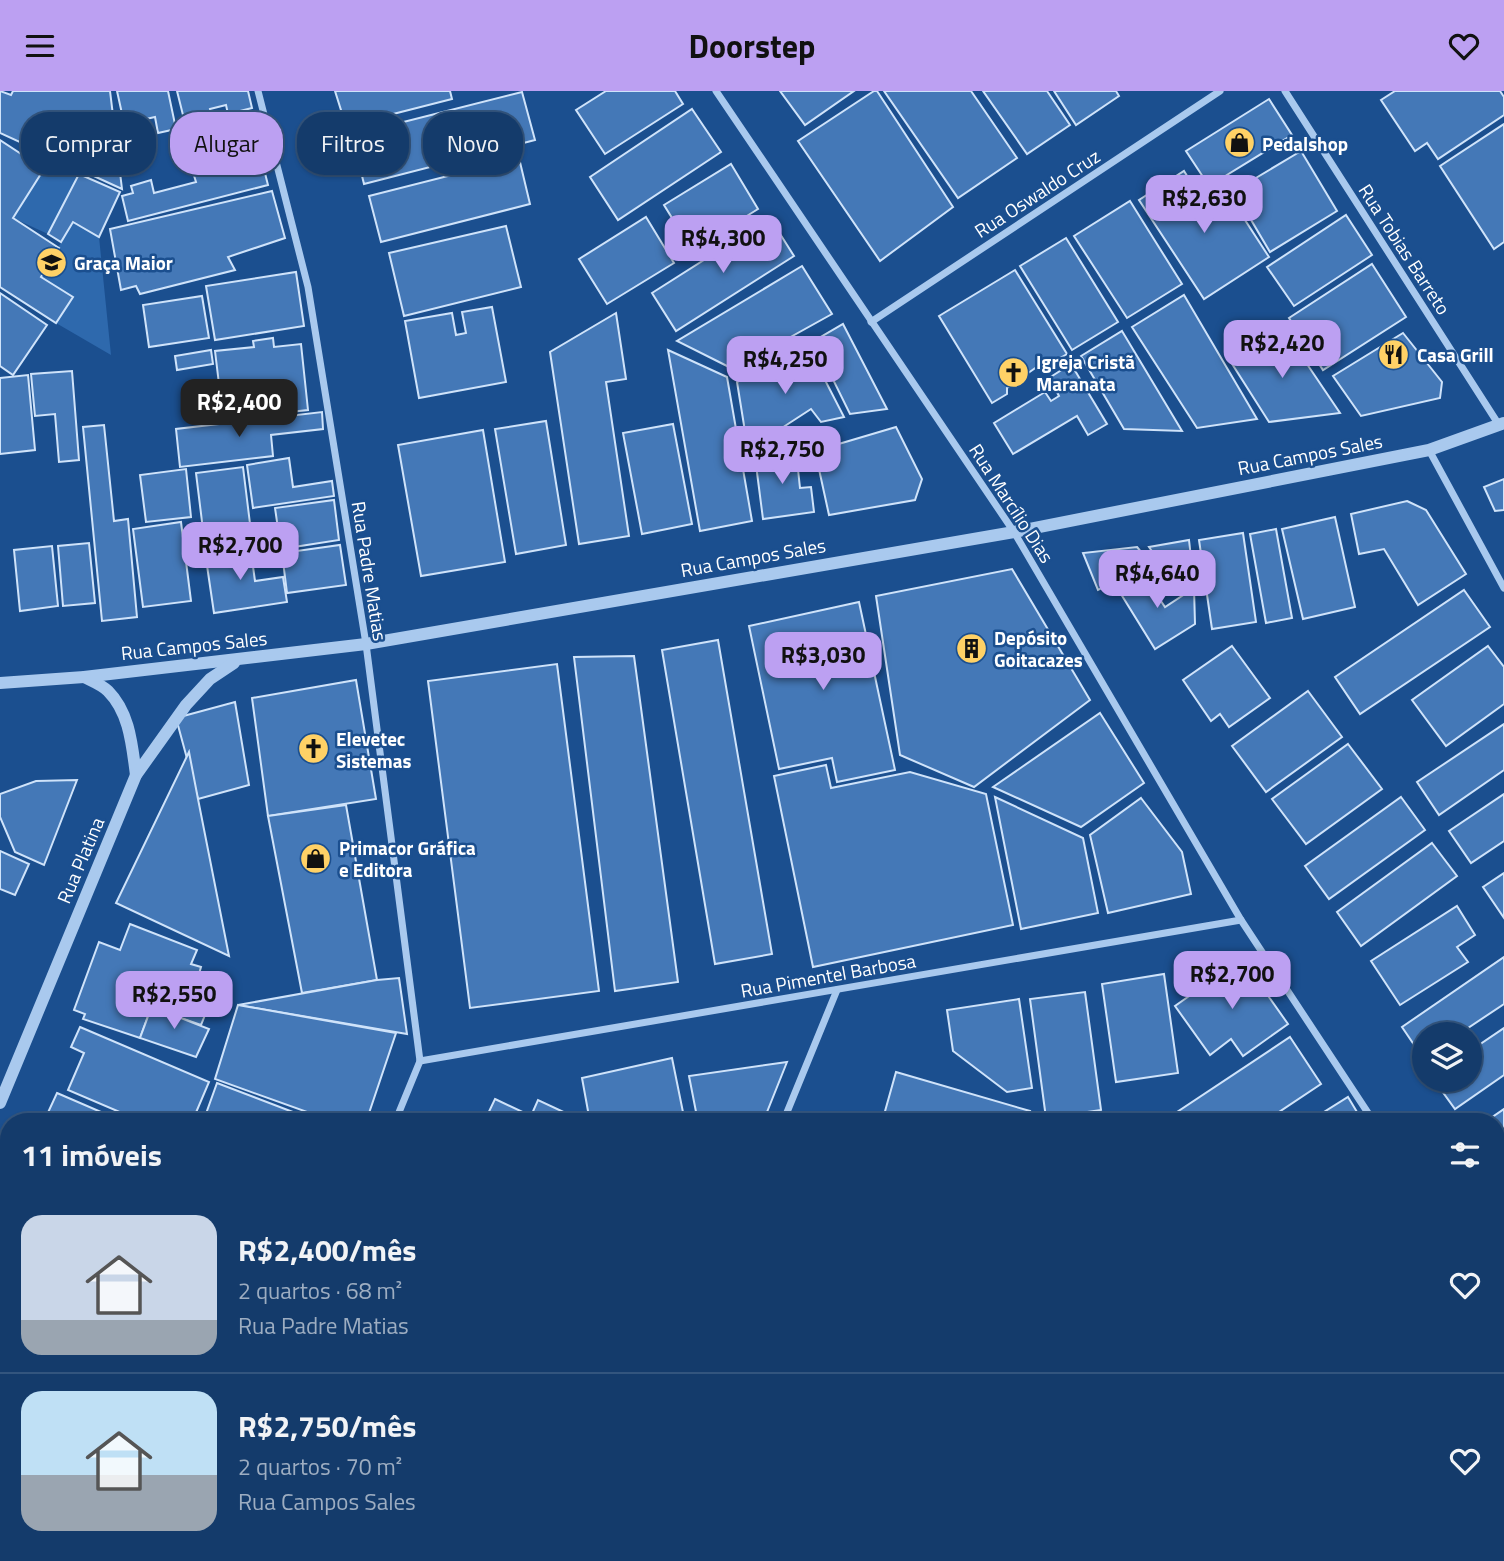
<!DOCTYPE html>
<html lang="pt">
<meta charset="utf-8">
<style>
body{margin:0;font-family:"Titillium Web",sans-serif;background:#214673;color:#f1f3f6;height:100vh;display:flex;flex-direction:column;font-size:26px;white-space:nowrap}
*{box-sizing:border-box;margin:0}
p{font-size:23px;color:#9dadc1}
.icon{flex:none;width:38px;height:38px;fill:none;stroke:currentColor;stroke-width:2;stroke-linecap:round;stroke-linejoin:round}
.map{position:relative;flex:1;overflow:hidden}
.details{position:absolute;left:0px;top:1022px;width:1505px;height:448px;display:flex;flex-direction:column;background:#143b6b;border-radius:28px 28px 0 0;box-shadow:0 2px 5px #0004,0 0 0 2px #33557e}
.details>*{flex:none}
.guide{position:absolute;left:21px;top:21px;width:700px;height:63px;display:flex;gap:14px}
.fabs{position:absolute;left:1412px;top:931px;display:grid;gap:14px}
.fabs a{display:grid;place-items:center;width:70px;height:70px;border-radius:50%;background:#143b6b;box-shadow:0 2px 5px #0004,0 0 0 2px #33557e;font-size:35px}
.price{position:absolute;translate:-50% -60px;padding:0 16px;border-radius:14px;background:#bca0f2;color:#111;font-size:23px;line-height:46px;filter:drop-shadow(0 2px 4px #0008)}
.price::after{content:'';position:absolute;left:50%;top:42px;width:21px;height:16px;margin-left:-10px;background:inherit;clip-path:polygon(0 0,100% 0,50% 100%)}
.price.active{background:#222;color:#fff}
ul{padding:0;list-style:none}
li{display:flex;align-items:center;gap:21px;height:175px;padding:0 21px}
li+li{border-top:2px solid #33557e}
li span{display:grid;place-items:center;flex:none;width:196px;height:140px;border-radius:21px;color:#555}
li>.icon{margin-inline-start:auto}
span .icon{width:84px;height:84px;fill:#fffc;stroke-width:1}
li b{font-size:30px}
h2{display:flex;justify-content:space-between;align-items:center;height:84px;padding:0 21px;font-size:30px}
.chip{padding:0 24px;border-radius:28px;background:#143b6b;box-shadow:0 2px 5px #0004,0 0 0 2px #33557e;font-size:24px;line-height:63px}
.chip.active{background:#bca0f2;color:#111}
header{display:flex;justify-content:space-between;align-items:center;height:91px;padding:0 21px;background:#bca0f2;color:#111;font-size:32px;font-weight:700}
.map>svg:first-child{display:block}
.green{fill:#2e69ad}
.building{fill:#4478b7;stroke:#cfe3fa;stroke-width:2}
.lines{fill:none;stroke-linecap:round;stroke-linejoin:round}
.minor{stroke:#a9c9ee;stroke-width:7}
.tertiary{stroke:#a9c9ee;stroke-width:12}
.rail{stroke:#fff;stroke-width:5;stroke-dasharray:12 5;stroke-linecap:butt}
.labels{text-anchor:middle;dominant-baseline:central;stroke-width:5;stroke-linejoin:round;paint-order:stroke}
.poi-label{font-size:19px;font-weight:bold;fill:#fff;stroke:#1b4f8f;text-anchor:start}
.street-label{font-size:19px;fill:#fff;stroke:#1b4f8f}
</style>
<header><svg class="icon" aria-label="menu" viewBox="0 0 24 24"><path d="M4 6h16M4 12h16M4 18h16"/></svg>Doorstep<svg class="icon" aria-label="heart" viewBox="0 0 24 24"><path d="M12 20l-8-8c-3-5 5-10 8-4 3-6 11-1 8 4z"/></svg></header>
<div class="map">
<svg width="1504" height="1470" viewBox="0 0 1504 1470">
<rect width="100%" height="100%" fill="#1b4f8f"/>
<g class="green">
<path d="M50 70 79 83 48 143 13 127Z"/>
<path d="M73 131 99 146 111 264 56 232 73 206 41 186Z"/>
</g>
<g class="building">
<path d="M0 0 11 4 13 0H110L122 98 0 42Z"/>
<path d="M117 0H168L176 38 158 42 155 26 137 30 140 48 128 50Z"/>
<path d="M177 0H248L252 17 228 23 226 14 210 18 213 30 186 36Z"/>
<path d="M335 0H450L452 8 346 35Z"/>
<path d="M606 0H675L683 13 605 63 576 19Z"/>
<path d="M780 0H854L805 34Z"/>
<path d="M874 0H877L953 116 880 170 798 50Z"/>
<path d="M884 0H971L1017 67 958 107Z"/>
<path d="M983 0H1047L1070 34 1027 63Z"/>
<path d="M1054 0H1116L1119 5 1076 34Z"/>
<path d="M1395 0H1500L1504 6V24L1438 68 1427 52 1415 60 1381 9Z"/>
<path d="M522 1 535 49 364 93 352 44Z"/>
<path d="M1269 8 1292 44 1209 95 1186 60Z"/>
<path d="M692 18 721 61 618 129 590 86Z"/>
<path d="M252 31 268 94 128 130 122 105 133 102 131 95 151 89 154 102 196 91 192 78 211 73 207 59 195 63 191 47Z"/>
<path d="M1504 33V151L1494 158 1440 75Z"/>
<path d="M0 49 44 78 13 127 59 157 41 186 73 206 56 232 0 196Z"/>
<path d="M1301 60 1337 120 1270 161 1234 100Z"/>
<path d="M519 67 530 113 381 151 369 105Z"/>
<path d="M731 73 758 118 692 159 664 114Z"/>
<path d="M1184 80 1209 120 1230 106 1269 166 1204 208 1139 109Z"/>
<path d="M79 83 120 101 99 146 73 131 61 151 48 143Z"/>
<path d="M272 100 285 147 228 166 235 179 140 203 136 195 121 199 110 138Z"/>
<path d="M1130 110 1182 193 1127 227 1074 145Z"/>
<path d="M1346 124 1372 164 1294 215 1267 176Z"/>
<path d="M646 126 674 172 607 213 579 168Z"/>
<path d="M770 127 794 165 676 240 652 202Z"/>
<path d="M506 135 521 196 404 225 389 162Z"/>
<path d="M1066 147 1118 231 1072 259 1020 175Z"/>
<path d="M1372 173 1406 226 1323 279 1289 227Z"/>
<path d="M802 175 832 223 733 278 677 250Z"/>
<path d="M1015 179 1067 263 1045 276 1041 273 1007 297V303L992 312 939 225Z"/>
<path d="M296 181 304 235 215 249 206 195Z"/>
<path d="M0 202 47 234 13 284 0 275Z"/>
<path d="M1184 204 1257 328 1197 337 1132 236Z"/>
<path d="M202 205 209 247 149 256 143 214Z"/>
<path d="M492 216 506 291 419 307 405 230 452 222 456 244 466 242 462 221Z"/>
<path d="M616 222 626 288 606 291 629 445 579 453 550 261Z"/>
<path d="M843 233 887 318 850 323 814 250Z"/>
<path d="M1282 236 1340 322 1269 331 1229 268Z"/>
<path d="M1122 240 1182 340 1124 338 1081 265Z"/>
<path d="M1403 242 1442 291 1440 307 1361 325 1333 285Z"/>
<path d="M273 247 274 256 301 253 308 319 271 323 270 313 222 318 215 260 254 256 253 250Z"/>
<path d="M807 254 844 326 821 331 811 318 748 359 737 291Z"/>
<path d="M211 259 213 273 177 279 175 265Z"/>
<path d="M668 259 727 286 752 430 700 440Z"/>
<path d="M1071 273 1107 333 1088 344 1077 325 1013 363 994 332 1045 301 1051 310 1059 305 1049 287Z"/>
<path d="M72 280 79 369 59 371 55 323 35 325 31 283Z"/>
<path d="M28 284 35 359 0 363V287Z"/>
<path d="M322 321 323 338 271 344 273 365 180 376 176 338Z"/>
<path d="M546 330 566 454 516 463 495 338Z"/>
<path d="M673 333 692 433 642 443 623 342Z"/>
<path d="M104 334 114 430 128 428 137 526 102 530 83 336Z"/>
<path d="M896 336 922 388 915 409 829 424 815 360Z"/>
<path d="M483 339 505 471 421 485 398 354Z"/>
<path d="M796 360 800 397 811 396 814 421 763 428 755 366Z"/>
<path d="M289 367 293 396 332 390 334 405 253 417 247 374Z"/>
<path d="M243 376 252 449 205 455 196 382Z"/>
<path d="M186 378 191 426 146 431 140 384Z"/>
<path d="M1504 388V419L1495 420 1484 396Z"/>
<path d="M334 409 339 449 281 458 275 417Z"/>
<path d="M1407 410 1426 419 1466 483 1418 514 1384 458 1359 463 1351 423Z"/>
<path d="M1335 426 1355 516 1303 528 1282 438Z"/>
<path d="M181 431 191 510 143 516 133 438Z"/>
<path d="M1276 438 1292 527 1266 532 1250 443Z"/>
<path d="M1243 442 1256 531 1212 538 1199 449Z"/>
<path d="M1189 449 1193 484 1176 494 1149 456Z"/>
<path d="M89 452 95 512 63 515 58 455Z"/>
<path d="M250 454 255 490 283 486 287 511 214 522 205 461Z"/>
<path d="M340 454 346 494 287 502 282 462Z"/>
<path d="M52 455 58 515 20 520 14 459Z"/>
<path d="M1137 456 1151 473 1098 499 1083 462Z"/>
<path d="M1012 478 1090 609 974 696 900 664 876 505Z"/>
<path d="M1140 479 1165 516 1194 497 1195 533 1155 558 1116 495Z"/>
<path d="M1464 499 1490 536 1360 623 1335 586Z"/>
<path d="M859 511 895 679 837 691 832 667 779 678 749 535Z"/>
<path d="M718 549 772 863 715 873 662 559Z"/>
<path d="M1232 555 1270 607 1229 636 1220 623 1211 630 1183 589Z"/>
<path d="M1488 555 1504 576V613L1446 655 1412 609Z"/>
<path d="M634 565 678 891 615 900 574 566Z"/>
<path d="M557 573 599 900 470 917 428 590Z"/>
<path d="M356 589 376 708 268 725 252 607Z"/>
<path d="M1308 600 1342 646 1266 701 1232 655Z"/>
<path d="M235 611 249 694 198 708 176 627Z"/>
<path d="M1100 622 1144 692 1081 736 993 696Z"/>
<path d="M1504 633V679L1439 724 1417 691Z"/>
<path d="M1348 653 1382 698 1306 753 1272 708Z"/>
<path d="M189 661 198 708 229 865 116 812Z"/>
<path d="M826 674 831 697 910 681 986 703 1013 834 813 876 774 685Z"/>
<path d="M77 689 44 774 15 761 0 726V703L36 690Z"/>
<path d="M1504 703V750L1471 772 1449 740Z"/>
<path d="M995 706 1083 747 1098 822 1021 838Z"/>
<path d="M1401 706 1425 739 1329 808 1305 775Z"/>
<path d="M1141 707 1182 761 1191 803 1108 822 1090 744Z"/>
<path d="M346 714 377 889 302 902 268 725Z"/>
<path d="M1432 752 1457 785 1361 855 1337 821Z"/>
<path d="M0 760 29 773 15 804 0 798Z"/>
<path d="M1504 782V827L1483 796Z"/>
<path d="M1457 815 1475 844 1457 856 1468 871 1400 914 1371 870Z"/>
<path d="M130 833 197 859 191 873 201 876 197 890 204 893 200 904 211 909 201 934 178 926 182 915 169 911 165 925 150 920 140 947 83 928 85 923 74 919 99 851 120 859Z"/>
<path d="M1504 866V913L1459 943H1424L1423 967 1402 936Z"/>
<path d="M1242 868 1288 933 1243 965 1231 948 1210 964 1175 915Z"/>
<path d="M1164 883 1178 982 1116 991 1102 893Z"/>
<path d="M399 887 407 943 238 914 377 889Z"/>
<path d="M1085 901 1101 1019 1046 1027 1030 908Z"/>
<path d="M1019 908 1032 997 1007 1001 953 960 947 919Z"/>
<path d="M169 911 182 915 178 926 209 938 196 966 140 947 150 920 165 925Z"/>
<path d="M238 914 396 942 366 1031H335L215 988Z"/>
<path d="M80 936 209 991 192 1031H143L68 999 84 962 71 956Z"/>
<path d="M1504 937V984L1455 1018 1434 989H1470V960Z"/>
<path d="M1290 946 1321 993 1264 1031H1162Z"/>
<path d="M672 967 685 1031H590L582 987Z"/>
<path d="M787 971 763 1031H698L689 985Z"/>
<path d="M896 981 1030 1020 1027 1031H882Z"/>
<path d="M217 992 319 1031H203Z"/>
<path d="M57 1002 115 1027 113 1031H52L45 1028Z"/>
<path d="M1348 1006 1363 1031H1308Z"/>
<path d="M495 1008 531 1025 538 1009 585 1031H484Z"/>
<path d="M1504 1018V1065L1496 1070V1031H1485Z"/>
<path d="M4 1119 9 1121V1175L0 1171V1128Z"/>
<path d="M0 1180 9 1184V1246L0 1243Z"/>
<path d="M0 1271 9 1274V1327L0 1324Z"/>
<path d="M9 1370V1461H21L0 1465V1393Z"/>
</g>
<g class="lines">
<g class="minor">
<path d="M258 0 308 196 366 553 420 970 395 1031"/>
<path d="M716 0 1014 441 1241 829 1374 1031"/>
<path d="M1285 0 1499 334"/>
<path d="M871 231 1220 0"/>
<path d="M1429 359 1504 497"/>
<path d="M420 970 1241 829"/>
<path d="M783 1031 837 899"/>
<path d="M1496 1166 1504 1165"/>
<path d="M216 1470 219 1461"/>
<path d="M248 1470 308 1461"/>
<path d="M550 1470 562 1461"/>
</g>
<g class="tertiary">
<path d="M84 586C92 590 102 594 108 600 130 622 132 655 136 684"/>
<path d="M0 592 84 586 366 553 1014 441 1429 359 1504 332"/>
<path d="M0 1012 136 684 186 614 210 588 234 572"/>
</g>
<g class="rail">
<path d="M1496 1283 1504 1282"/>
<path d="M1496 1305 1504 1303"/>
<path d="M1496 1339 1504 1338"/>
<path d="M1496 1368 1504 1367"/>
<path d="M900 1470 917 1461"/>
<path d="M963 1470 981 1461"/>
<path d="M1048 1470 1068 1461"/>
<path d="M1109 1470 1131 1461"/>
</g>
</g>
<defs>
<symbol id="shop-disc" viewBox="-11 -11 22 22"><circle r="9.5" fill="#ffd166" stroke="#1b4f8f"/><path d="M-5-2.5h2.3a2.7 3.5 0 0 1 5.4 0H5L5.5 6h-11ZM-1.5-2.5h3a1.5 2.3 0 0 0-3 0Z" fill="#111"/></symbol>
<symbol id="school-disc" viewBox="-11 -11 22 22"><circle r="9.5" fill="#ffd166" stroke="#1b4f8f"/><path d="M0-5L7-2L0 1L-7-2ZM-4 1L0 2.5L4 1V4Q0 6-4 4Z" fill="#111"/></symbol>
<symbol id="restaurant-disc" viewBox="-11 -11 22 22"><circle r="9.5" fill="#ffd166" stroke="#1b4f8f"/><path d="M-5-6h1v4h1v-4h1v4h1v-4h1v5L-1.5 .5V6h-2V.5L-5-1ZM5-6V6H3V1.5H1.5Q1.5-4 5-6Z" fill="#111"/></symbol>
<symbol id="church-disc" viewBox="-11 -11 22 22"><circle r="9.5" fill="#ffd166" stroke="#1b4f8f"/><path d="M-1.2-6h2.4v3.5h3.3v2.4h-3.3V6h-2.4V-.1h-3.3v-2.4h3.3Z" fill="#111"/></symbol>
<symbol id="building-disc" viewBox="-11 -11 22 22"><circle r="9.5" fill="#ffd166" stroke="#1b4f8f"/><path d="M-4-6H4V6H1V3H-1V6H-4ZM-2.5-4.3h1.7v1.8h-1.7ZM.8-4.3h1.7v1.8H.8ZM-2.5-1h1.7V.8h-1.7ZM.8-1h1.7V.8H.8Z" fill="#111"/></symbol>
</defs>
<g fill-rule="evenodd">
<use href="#shop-disc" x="1222" y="34" width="35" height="35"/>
<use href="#school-disc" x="34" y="154" width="35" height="35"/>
<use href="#restaurant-disc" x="1376" y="246" width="35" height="35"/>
<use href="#church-disc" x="996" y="264" width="35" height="35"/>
<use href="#building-disc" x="954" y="540" width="35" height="35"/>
<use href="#church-disc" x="296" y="640" width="35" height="35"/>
<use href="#shop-disc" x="298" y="750" width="35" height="35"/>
</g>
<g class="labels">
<g class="poi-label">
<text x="1262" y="52">Pedalshop</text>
<text x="74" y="171">Graça Maior</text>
<text x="1417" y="263">Casa Grill</text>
<text x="1036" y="270">Igreja Cristã<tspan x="1036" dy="22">Maranata</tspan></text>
<text x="994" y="546">Depósito<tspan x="994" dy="22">Goitacazes</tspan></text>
<text x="336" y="647">Elevetec<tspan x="336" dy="22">Sistemas</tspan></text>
<text x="339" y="756">Primacor Gráfica<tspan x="339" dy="22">e Editora</tspan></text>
</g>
<g class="street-label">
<text transform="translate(1037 102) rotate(-33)">Rua Oswaldo Cruz</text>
<text transform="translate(1405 158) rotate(57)">Rua Tobias Barreto</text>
<text transform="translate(1310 363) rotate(-11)">Rua Campos Sales</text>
<text transform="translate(1012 412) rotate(57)">Rua Marcílio Dias</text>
<text transform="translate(753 466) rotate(-10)">Rua Campos Sales</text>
<text transform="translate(370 480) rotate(81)">Rua Padre Matias</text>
<text transform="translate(194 554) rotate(-6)">Rua Campos Sales</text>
<text transform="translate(80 769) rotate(-67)">Rua Platina</text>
<text transform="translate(828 884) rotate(-10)">Rua Pimentel Barbosa</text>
</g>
</g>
</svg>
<div class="fabs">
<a><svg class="icon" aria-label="layers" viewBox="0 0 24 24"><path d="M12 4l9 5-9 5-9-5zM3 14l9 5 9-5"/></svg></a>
</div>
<b class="price" style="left:1204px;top:144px">R$2,630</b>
<b class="price" style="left:723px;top:184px">R$4,300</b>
<b class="price" style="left:1282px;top:289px">R$2,420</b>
<b class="price" style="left:785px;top:305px">R$4,250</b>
<b class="price active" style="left:239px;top:348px">R$2,400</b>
<b class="price" style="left:782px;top:395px">R$2,750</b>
<b class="price" style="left:240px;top:491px">R$2,700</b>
<b class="price" style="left:1157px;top:519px">R$4,640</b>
<b class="price" style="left:823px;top:601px">R$3,030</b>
<b class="price" style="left:1232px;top:920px">R$2,700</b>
<b class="price" style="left:174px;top:940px">R$2,550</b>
<div class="guide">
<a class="chip">Comprar</a>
<a class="chip active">Alugar</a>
<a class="chip">Filtros</a>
<a class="chip">Novo</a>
</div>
<section class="details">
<h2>11 imóveis<svg class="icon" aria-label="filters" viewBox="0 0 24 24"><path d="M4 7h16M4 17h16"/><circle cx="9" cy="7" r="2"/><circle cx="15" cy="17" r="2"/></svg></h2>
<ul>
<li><span style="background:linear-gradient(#c9d6e8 75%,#9aa5b1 0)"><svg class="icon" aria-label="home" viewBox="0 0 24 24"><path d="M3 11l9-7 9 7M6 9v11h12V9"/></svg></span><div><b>R$2,400/mês</b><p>2 quartos · 68 m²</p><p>Rua Padre Matias</p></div><svg class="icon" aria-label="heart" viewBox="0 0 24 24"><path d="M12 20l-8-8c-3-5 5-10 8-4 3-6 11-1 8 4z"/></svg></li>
<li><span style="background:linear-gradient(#bfe0f5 60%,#9aa5b1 0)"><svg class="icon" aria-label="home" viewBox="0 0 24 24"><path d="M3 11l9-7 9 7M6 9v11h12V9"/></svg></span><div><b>R$2,750/mês</b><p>2 quartos · 70 m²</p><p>Rua Campos Sales</p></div><svg class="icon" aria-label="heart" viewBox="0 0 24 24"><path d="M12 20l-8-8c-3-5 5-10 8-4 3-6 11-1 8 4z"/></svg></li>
</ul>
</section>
</div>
